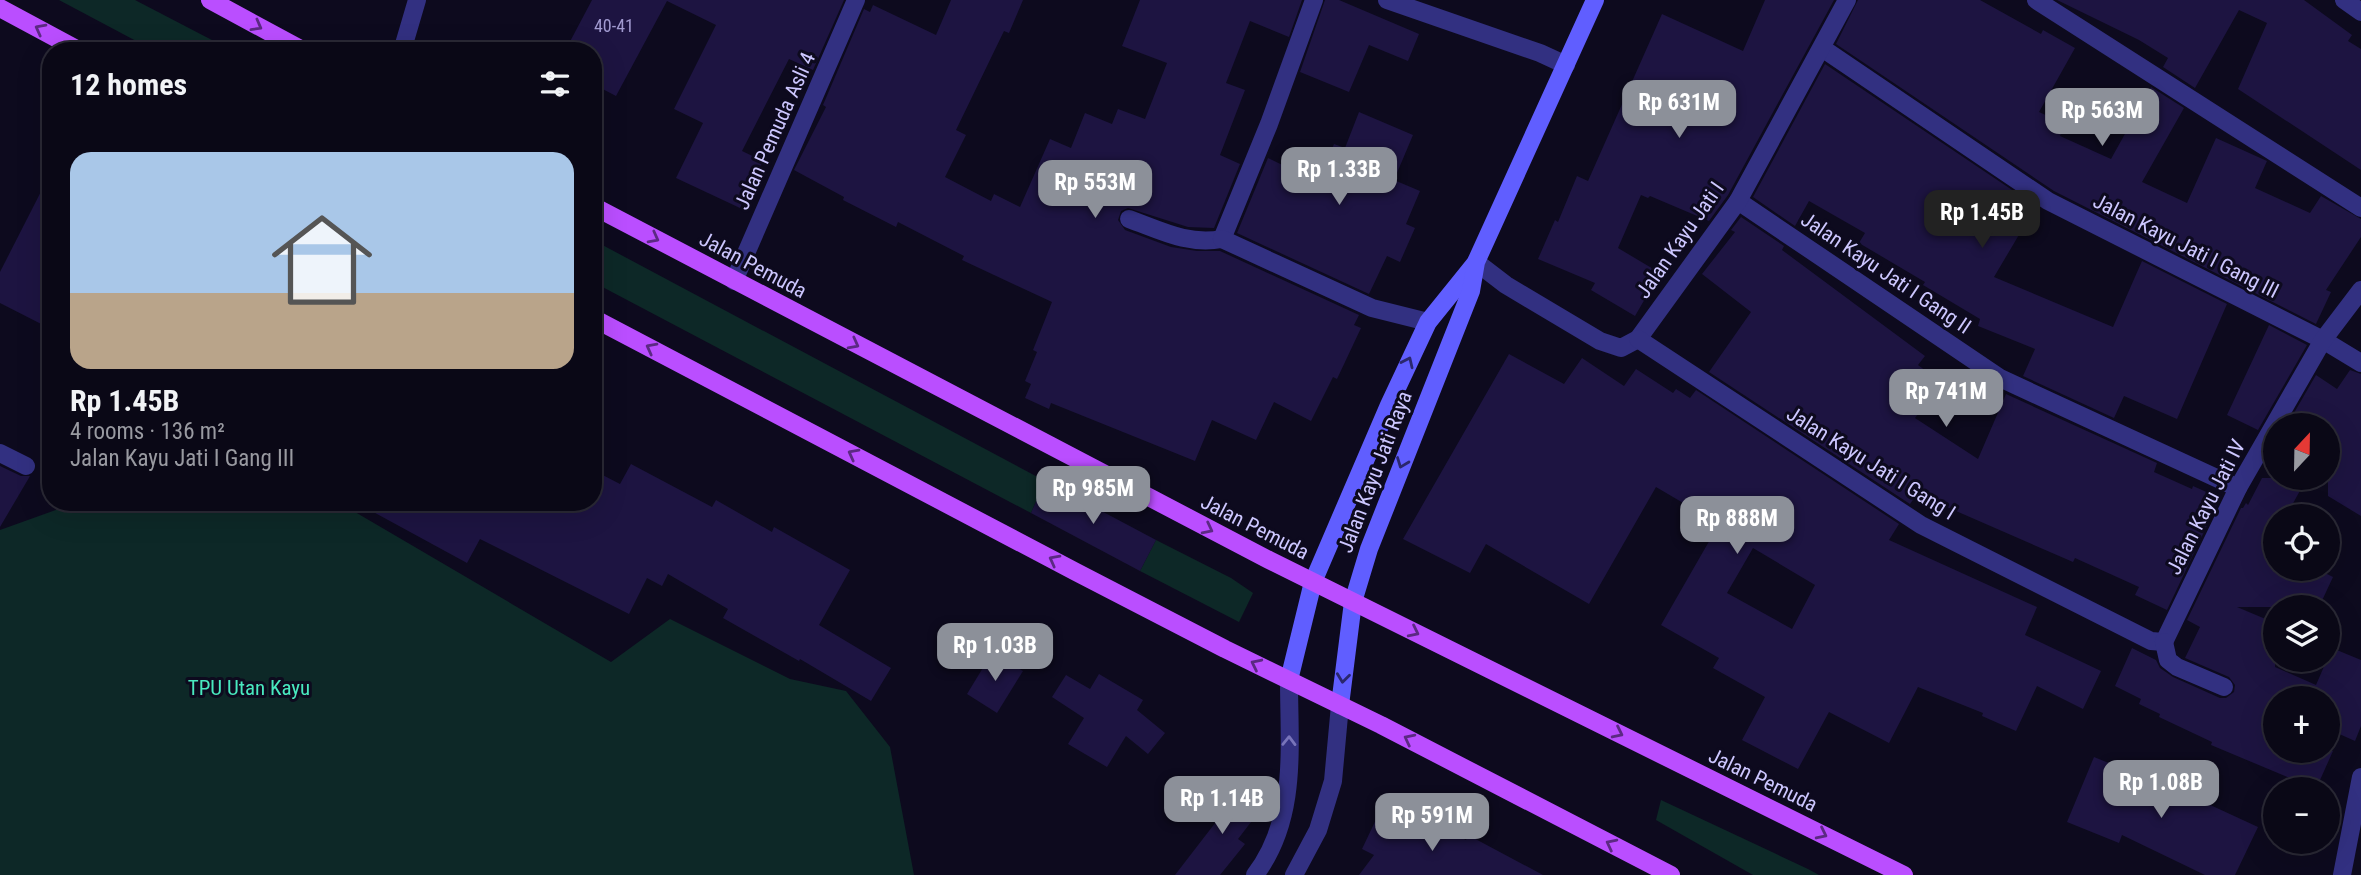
<!DOCTYPE html>
<meta charset="utf-8">
<style>
body{margin:0;font-family:"Roboto Condensed",sans-serif;background:#181623;color:#f1f3f6;height:100vh;display:flex;flex-direction:column;font-size:26px;white-space:nowrap}
*{box-sizing:border-box;margin:0}
p{font-size:23px;color:#999aa1}
.icon{flex:none;width:38px;height:38px;fill:none;stroke:currentColor;stroke-width:2;stroke-linecap:round;stroke-linejoin:round}
.map{position:relative;flex:1;overflow:hidden}
.panel{position:absolute;left:42px;top:42px;width:560px;height:469px;display:flex;flex-direction:column;background:#0a0816;border-radius:28px;box-shadow:0 7px 28px #0002,0 0 0 2px #2a2935}
.panel>*{flex:none}
.needle{width:46px;rotate:22deg}
.buttons{position:absolute;left:2263px;top:413px;display:grid;gap:14px}
.buttons a{display:grid;place-items:center;width:77px;height:77px;border-radius:50%;background:#0a0816;box-shadow:0 7px 28px #0002,0 0 0 2px #2a2935;font-size:35px}
.price{position:absolute;translate:-50% -60px;padding:0 16px;border-radius:14px;background:#8c9099;color:#fff;font-size:23px;line-height:46px;filter:drop-shadow(0 2px 4px #0008)}
.price::after{content:'';position:absolute;left:50%;top:42px;width:21px;height:16px;margin-left:-10px;background:inherit;clip-path:polygon(0 0,100% 0,50% 100%)}
.price.on{background:#222;color:#fff}
ul{padding:0;list-style:none}
li{display:grid;align-content:center;gap:14px;height:371px;padding:0 28px}
li span{display:grid;place-items:center;height:217px;border-radius:21px;color:#555}
li>.icon{margin-inline-start:auto}
span .icon{width:126px;height:126px;fill:#fffc;stroke-width:1}
li b{font-size:30px}
h2{display:flex;justify-content:space-between;align-items:center;height:84px;padding:0 28px;font-size:30px}
.map>svg:first-child{display:block}
.green{fill:#0d2827}
.building{fill:#1d1441;fill-rule:evenodd}
.lines{fill:none;stroke-linecap:round;stroke-linejoin:round}
.minor{stroke:#323081;stroke-width:18}
.tertiary{stroke:#323081;stroke-width:18}
.secondary{stroke:#605eff;stroke-width:18}
.primary{stroke:#ba4eff;stroke-width:18}
.oneway{stroke:#5b2983}
.oneway2{stroke:#2a276d}
.oneway3{stroke:#7874ba}
.labels{text-anchor:middle;dominant-baseline:central;stroke-width:6;stroke-linejoin:round;paint-order:stroke}
.number-label{font-size:18px;fill:#a19ad0}
.street-label{font-size:21px;fill:#cdc7ff;stroke:#0d0a1e}
.park-label{font-size:21px;fill:#49e9bf;stroke:#0d0a1e}
</style>
<div class="map">
<svg width="2361" height="875" viewBox="0 0 2361 875">
<rect width="100%" height="100%" fill="#0d0a1e"/>
<g class="green">
<path d="M59 0H135L233 51H155Z"/>
<path d="M593 240 1045 481 1031 513 593 282Z"/>
<path d="M78 502H338L611 662 670 619 790 679 846 691 890 747 914 875H0V530Z"/>
<path d="M1156 540 1231 578 1253 593 1239 622 1140 571Z"/>
<path d="M1661 800 1808 869 1819 875H1753L1656 820Z"/>
</g>
<g class="building">
<path d="M592 0H844L813 70 789 59 742 151 763 161 740 208 676 178 703 123 674 109 716 25 667 1 616 96 593 84V51H565Z"/>
<path d="M951 0H1023L1009 33 1004 31 956 130 966 135 945 177 991 201 994 194 1020 207 1050 139 1071 148 1085 113 1112 124 1118 109 1145 119 1167 63 1122 46 1140 0H1302L1289 37 1250 21 1226 83 1245 90 1220 155 1240 164 1214 228 1188 227 1128 208 1121 211 1118 220 1125 230 1171 247 1197 251H1220L1359 315 1354 325 1361 328 1337 379 1333 377 1311 421 1274 402 1256 440 1212 420 1195 461 1051 403 1049 409 1025 398 1031 384 1025 381 1037 352 1033 350 1052 302 962 260 964 256 898 222 896 227 843 200 844 197 794 170 826 107 823 105 864 9 870 12 873 5 936 35Z"/>
<path d="M1325 0H1339L1419 34 1408 61 1369 45 1349 92 1300 72Z"/>
<path d="M1765 0H1834L1728 195 1709 221 1650 196 1648 198 1641 195 1618 248 1660 273 1635 316 1591 290 1595 283 1538 259 1555 220 1558 222 1577 176 1588 181 1662 14 1743 51Z"/>
<path d="M1858 0H1980L2041 34 2043 30 2075 48 2039 112 2065 124 2060 136 2111 159 2151 87 2184 108 2142 182 2187 203 2216 138 2267 161 2255 188 2310 213 2321 196 2361 219V237L2326 290 2331 292 2316 324 2054 191 1836 44Z"/>
<path d="M2057 0H2304L2352 35 2348 41 2361 49V170L2238 89 2267 23 2239 10 2195 88 2163 67 2168 58 2139 40Z"/>
<path d="M1825 64 2036 206 1994 277 2113 327 2142 261 2227 304 2177 419 2124 396 2114 418 2023 376 2035 349 1978 326 1980 319 1923 285 1925 282 1859 243 1865 233 1809 201 1795 226 1753 197Z"/>
<path d="M1359 112 1413 135 1394 180 1420 191 1406 224 1415 228 1400 262 1387 256 1369 294 1237 233 1268 158 1318 182 1334 144 1345 148Z"/>
<path d="M51 172V329L0 303V272Z"/>
<path d="M1741 217 1784 246 1782 250 1925 356 1918 365 1942 383 1915 418 1978 459 2006 394 2157 463 2154 472 2192 489 2193 486 2220 498 2167 610 2135 595 2139 587 2075 558 2073 562 1917 494 1910 504 1709 372 1751 312 1702 274 1735 232 1731 230Z"/>
<path d="M2269 325 2307 345 2258 430 2227 415Z"/>
<path d="M1509 354 1564 384 1582 358 1624 386 1636 369 1673 393 1676 389 1690 398 1696 390 1899 524 1889 540 2037 607 2025 635 2101 671 2083 709 2037 686 2016 731 1982 716 1983 713 1918 687 1889 743 1829 712 1798 769 1742 740 1765 697 1713 668 1719 658 1661 625 1719 524 1656 487 1589 604 1486 544 1470 573 1403 539ZM1753 548 1815 585 1792 629 1727 593Z"/>
<path d="M2350 370 2361 374V516L2328 496V425H2287L2316 375 2337 389Z"/>
<path d="M631 464 712 507 716 500 772 532 774 527 850 570 819 625 891 668 871 701 800 659 799 661 723 618 728 609 668 574 662 586 647 578 629 614 480 539 467 563 355 502H593V470L620 484Z"/>
<path d="M0 466 21 476H30L0 527Z"/>
<path d="M2262 478H2307L2286 516H2275V569H2317L2333 577 2319 607H2237L2275 623V667L2316 685 2332 648 2361 660V726L2355 741 2328 729V698H2275V751H2333L2316 789 2211 745 2212 742 2159 717 2160 714 2139 704 2141 699 2115 686 2132 648 2156 660 2160 668 2173 677 2220 698H2226L2234 692 2235 685 2229 677 2185 658 2200 627 2187 620 2241 508H2243L2246 503 2248 505Z"/>
<path d="M1045 481 1156 540 1140 571 1031 513Z"/>
<path d="M992 653 1023 671 997 713 967 694Z"/>
<path d="M1099 674 1143 700 1137 710 1165 733 1148 754 1126 736 1107 767 1068 744 1084 718 1052 697 1066 675 1090 689Z"/>
<path d="M2094 757 2153 781 2154 779 2258 827 2235 875H2205L2122 835 2119 843 2067 822Z"/>
<path d="M1229 785 1261 809 1238 839 1245 844 1220 875H1175L1219 818 1210 811Z"/>
<path d="M1381 809 1436 835 1440 827 1466 840 1468 835 1543 875H1359L1374 855 1362 849Z"/>
</g>
<g class="lines">
<g class="minor">
<path d="M1387 0 1540 53 1566 65"/>
<path d="M2036 0 2361 208"/>
<path d="M2344 0 2361 12"/>
<path d="M1822 48 2048 201 2323 340 2361 363"/>
<path d="M402 51 417 0"/>
<path d="M1738 201 2000 378 2238 488"/>
<path d="M1129 219C1162 231 1187 245 1222 239"/>
<path d="M1222 239 1269 124 1314 0"/>
<path d="M1222 239 1372 308 1428 322"/>
<path d="M1476 262 1506 285 1600 341 1621 348 1638 339 1738 201 1847 0"/>
<path d="M734 281 856 0"/>
<path d="M1638 339 1921 525 2151 641 2164 642"/>
<path d="M0 453 26 466"/>
<path d="M2164 642 2238 488 2323 340 2361 290"/>
<path d="M2164 642 2168 660 2177 667 2224 687"/>
</g>
<g class="tertiary">
<path d="M1255 875C1298 818 1289 748 1289 680"/>
<path d="M1294 875 1318 830 1333 781 1340 705"/>
<path d="M2342 875 2361 777"/>
</g>
<g class="secondary">
<path d="M1289 680 1313 582 1389 405 1428 322 1474 265"/>
<path d="M1340 705 1353 602 1369 549 1471 291 1476 262 1595 0"/>
</g>
<g class="primary">
<path d="M210 0 304 51"/>
<path d="M0 8 80 51"/>
<path d="M593 206 1269 560 1904 875"/>
<path d="M593 318 1076 572 1225 649 1381 725 1671 875"/>
</g>
</g>
<defs><path id="oneway-chevron" d="M-2-3.5L2.5 0L-2 3.5" fill="none" stroke-width="1.6" stroke-linecap="round" stroke-linejoin="round" transform="scale(1.75)"/></defs>
<g class="oneway">
<use href="#oneway-chevron" transform="translate(257 26) rotate(29)"/>
<use href="#oneway-chevron" transform="translate(40 29) rotate(-152)"/>
<use href="#oneway-chevron" transform="translate(654 238) rotate(28)"/>
<use href="#oneway-chevron" transform="translate(854 344) rotate(28)"/>
<use href="#oneway-chevron" transform="translate(651 348) rotate(-152)"/>
<use href="#oneway-chevron" transform="translate(853 454) rotate(-152)"/>
<use href="#oneway-chevron" transform="translate(1208 529) rotate(27)"/>
<use href="#oneway-chevron" transform="translate(1054 560) rotate(-152)"/>
<use href="#oneway-chevron" transform="translate(1414 632) rotate(26)"/>
<use href="#oneway-chevron" transform="translate(1256 664) rotate(-154)"/>
<use href="#oneway-chevron" transform="translate(1618 733) rotate(26)"/>
<use href="#oneway-chevron" transform="translate(1409 739) rotate(-153)"/>
<use href="#oneway-chevron" transform="translate(1822 834) rotate(26)"/>
<use href="#oneway-chevron" transform="translate(1611 844) rotate(-153)"/>
</g>
<g class="oneway2">
<use href="#oneway-chevron" transform="translate(1408 362) rotate(-65)"/>
<use href="#oneway-chevron" transform="translate(1402 463) rotate(111)"/>
<use href="#oneway-chevron" transform="translate(1343 678) rotate(97)"/>
</g>
<use class="oneway3" href="#oneway-chevron" transform="translate(1289 741) rotate(-89)"/>
<g class="labels">
<g class="number-label">
<text x="614" y="25">40-41</text>
</g>
<g class="street-label">
<text transform="translate(775 131) rotate(-66)">Jalan Pemuda Asli 4</text>
<text transform="translate(1680 240) rotate(-55)">Jalan Kayu Jati I</text>
<text transform="translate(2186 246) rotate(27)">Jalan Kayu Jati I Gang III</text>
<text transform="translate(753 265) rotate(28)">Jalan Pemuda</text>
<text transform="translate(1886 273) rotate(34)">Jalan Kayu Jati I Gang II</text>
<text transform="translate(1871 463) rotate(32)">Jalan Kayu Jati I Gang I</text>
<text transform="translate(1375 472) rotate(-69)">Jalan Kayu Jati Raya</text>
<text transform="translate(2206 507) rotate(-63)">Jalan Kayu Jati IV</text>
<text transform="translate(1255 527) rotate(27)">Jalan Pemuda</text>
<text transform="translate(1763 780) rotate(26)">Jalan Pemuda</text>
</g>
<g class="park-label">
<text x="249" y="688">TPU Utan Kayu</text>
</g>
</g>
</svg>
<div class="buttons">
<a><svg class="needle" viewBox="-14 -14 28 28"><path d="M0-13l5 13h-10z" fill="#e53935"/><path d="M0 13l5-13h-10z" fill="#999aa1"/></svg></a>
<a><svg class="icon" aria-label="locate" viewBox="0 0 24 24"><circle cx="12" cy="12" r="6"/><path d="M12 2v4M12 18v4M2 12h4M18 12h4"/></svg></a>
<a><svg class="icon" aria-label="layers" viewBox="0 0 24 24"><path d="M12 4l9 5-9 5-9-5zM3 14l9 5 9-5"/></svg></a>
<a>+</a>
<a>−</a>
</div>
<b class="price" style="left:1679px;top:140px">Rp 631M</b>
<b class="price" style="left:2102px;top:148px">Rp 563M</b>
<b class="price" style="left:1339px;top:207px">Rp 1.33B</b>
<b class="price" style="left:1095px;top:220px">Rp 553M</b>
<b class="price on" style="left:1982px;top:250px">Rp 1.45B</b>
<b class="price" style="left:1946px;top:429px">Rp 741M</b>
<b class="price" style="left:1093px;top:526px">Rp 985M</b>
<b class="price" style="left:1737px;top:556px">Rp 888M</b>
<b class="price" style="left:995px;top:683px">Rp 1.03B</b>
<b class="price" style="left:2161px;top:820px">Rp 1.08B</b>
<b class="price" style="left:1222px;top:836px">Rp 1.14B</b>
<b class="price" style="left:1432px;top:853px">Rp 591M</b>
<section class="panel">
<h2>12 homes<svg class="icon" aria-label="filters" viewBox="0 0 24 24"><path d="M4 7h16M4 17h16"/><circle cx="9" cy="7" r="2"/><circle cx="15" cy="17" r="2"/></svg></h2>
<ul>
<li><span style="background:linear-gradient(#a9c7e8 65%,#b9a48a 0)"><svg class="icon" aria-label="home" viewBox="0 0 24 24"><path d="M3 11l9-7 9 7M6 9v11h12V9"/></svg></span><div><b>Rp 1.45B</b><p>4 rooms · 136 m²</p><p>Jalan Kayu Jati I Gang III</p></div></li>
</ul>
</section>
</div>
